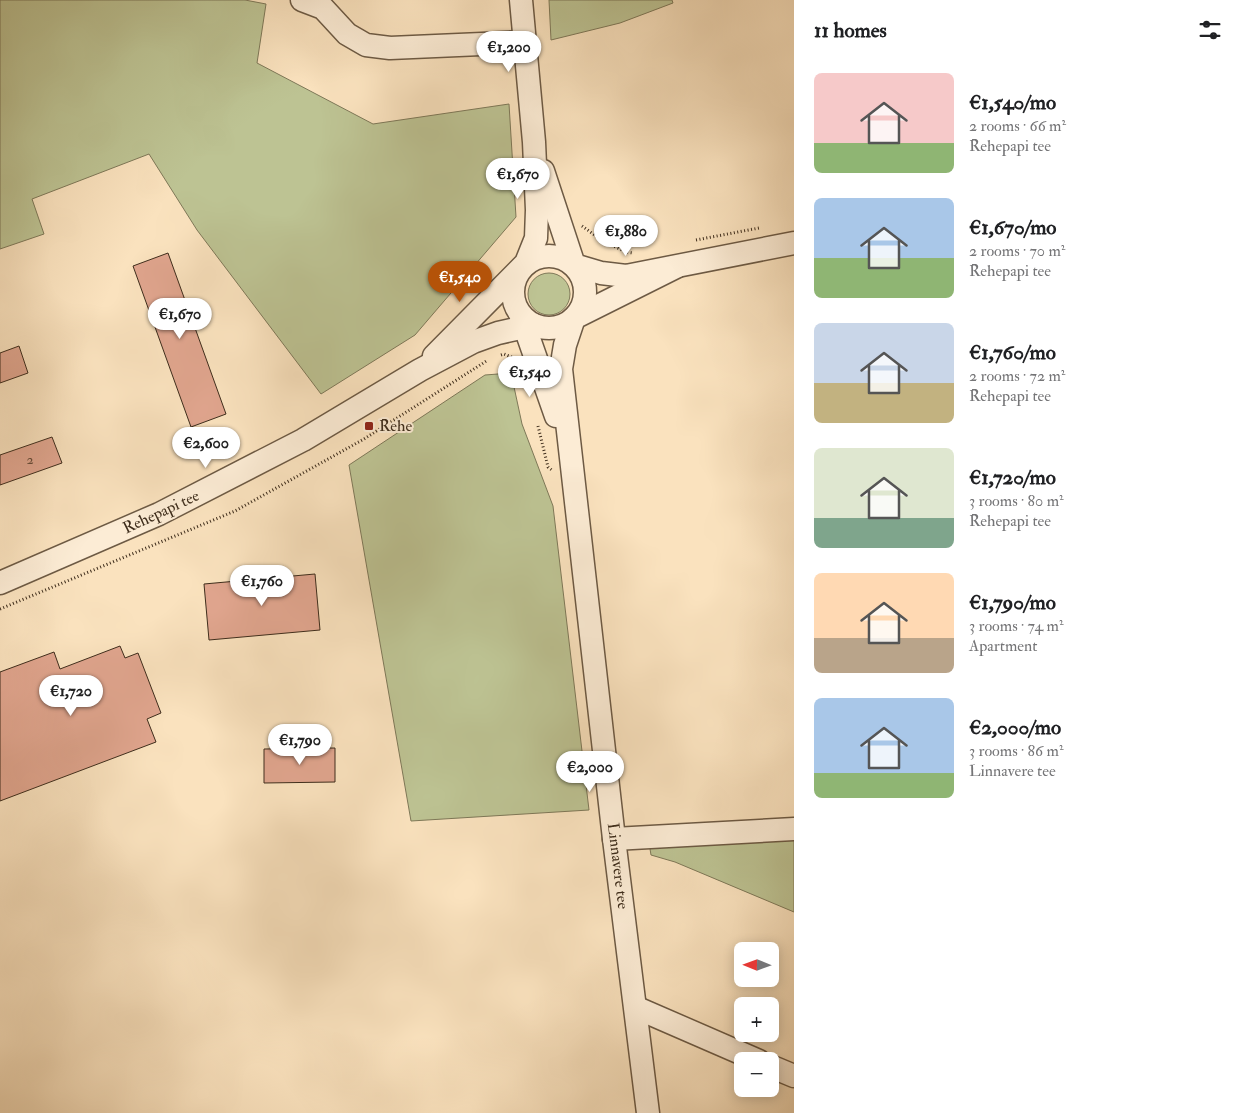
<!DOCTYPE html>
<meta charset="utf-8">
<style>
body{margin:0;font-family:"IM FELL Double Pica",serif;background:#f6f6f6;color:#202124;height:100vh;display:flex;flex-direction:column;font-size:19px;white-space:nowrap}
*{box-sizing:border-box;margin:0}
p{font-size:16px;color:#757577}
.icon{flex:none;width:28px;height:28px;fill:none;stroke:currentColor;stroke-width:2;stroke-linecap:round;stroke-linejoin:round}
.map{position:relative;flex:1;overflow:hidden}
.drawer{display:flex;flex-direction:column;background:#fff;width:450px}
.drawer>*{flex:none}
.needle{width:32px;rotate:271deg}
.fabs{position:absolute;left:734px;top:942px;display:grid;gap:10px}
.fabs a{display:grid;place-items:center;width:45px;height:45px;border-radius:8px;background:#fff;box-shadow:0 2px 12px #0003;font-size:25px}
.price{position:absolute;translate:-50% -42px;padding:0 11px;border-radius:18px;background:#fff;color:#222;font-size:16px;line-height:32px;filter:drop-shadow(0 1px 2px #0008)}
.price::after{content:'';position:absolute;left:50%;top:30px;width:15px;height:11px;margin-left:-8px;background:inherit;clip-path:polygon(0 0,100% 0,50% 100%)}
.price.active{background:#b45309;color:#fff}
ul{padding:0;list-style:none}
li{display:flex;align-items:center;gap:15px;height:125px;padding:0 20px}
li span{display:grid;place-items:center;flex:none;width:140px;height:100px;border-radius:8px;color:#555}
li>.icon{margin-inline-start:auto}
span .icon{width:60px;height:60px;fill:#fffc;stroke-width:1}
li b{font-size:21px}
h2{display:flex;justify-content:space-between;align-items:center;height:60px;padding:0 20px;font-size:21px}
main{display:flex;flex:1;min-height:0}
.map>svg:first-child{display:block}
.green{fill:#bdc393;stroke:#7e7858}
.building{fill:#e0a58e;stroke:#3e2d1c}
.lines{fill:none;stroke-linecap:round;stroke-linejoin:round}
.minor-casing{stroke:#6d5a44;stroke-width:25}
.path{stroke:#3e2d1c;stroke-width:3;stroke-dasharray:1 2.5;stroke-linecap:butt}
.minor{stroke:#fcecd5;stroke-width:22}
.poi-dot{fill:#8f2418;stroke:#fcecd5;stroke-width:2}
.labels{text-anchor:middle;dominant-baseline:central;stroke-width:4;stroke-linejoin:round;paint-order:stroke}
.number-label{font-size:14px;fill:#664b38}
.poi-label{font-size:16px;fill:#3e2d1c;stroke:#fcecd5;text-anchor:start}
.street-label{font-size:16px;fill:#3e2d1c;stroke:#fcecd5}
</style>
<main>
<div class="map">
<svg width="794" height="1113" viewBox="0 0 794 1113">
<rect width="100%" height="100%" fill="#fae2be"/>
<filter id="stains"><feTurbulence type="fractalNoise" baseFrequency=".004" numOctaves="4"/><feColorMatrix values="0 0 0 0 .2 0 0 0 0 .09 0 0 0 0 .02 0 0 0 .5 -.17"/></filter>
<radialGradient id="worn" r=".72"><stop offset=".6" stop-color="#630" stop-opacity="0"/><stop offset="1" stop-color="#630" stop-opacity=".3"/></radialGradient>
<g class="green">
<path d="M0 0H245L266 4 257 63 373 124 509 104 516 217 415 335 321 394 197 230 149 154 32 199 44 234 0 249Z"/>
<path d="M549 0H672L673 3 620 23 551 40Z"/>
<circle cx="549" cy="294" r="21"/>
<path d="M511 373 522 424 553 506 589 810 411 821 349 465 485 375Z"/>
<path d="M794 834V912L675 862 651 855 649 843Z"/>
</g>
<g class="building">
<path d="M168 253 226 414 191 427 133 266Z"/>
<path d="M19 346 28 373 0 383V353Z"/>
<path d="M52 437 62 463 0 485V455Z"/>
<path d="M315 574 320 630 209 640 204 584Z"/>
<path d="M120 646 125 658 138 653 161 713 147 719 156 742 0 801V672L54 652 60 669Z"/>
<path d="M335 748V782L264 783V749Z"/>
</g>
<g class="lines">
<defs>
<g id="minor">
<path d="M302 0 323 8 347 34 366 45 390 48 525 42"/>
<path d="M543 171 574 265 601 273 626 276 794 243"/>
<circle cx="549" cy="292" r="36"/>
<path d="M521 316 556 416"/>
<path d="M434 356 526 263 536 238 537 210 534 142 521 0"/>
<path d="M0 583 159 514 303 440 420 370 473 342 498 333 534 325"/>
<path d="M614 839 794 829"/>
<path d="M637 1008 759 1061"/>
<path d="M770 1066 794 1076"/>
<path d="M648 1113 614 839 561 369 565 345 574 318 676 267"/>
</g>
</defs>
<use href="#minor" class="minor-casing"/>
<g class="path">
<path d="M582 226 603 241 626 252 633 253"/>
<path d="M696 240 759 228"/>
<path d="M501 355 504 354 514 358"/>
<path d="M538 426 548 467 553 471"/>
<path d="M0 609 235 511 364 439 488 360"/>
</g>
<use href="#minor" class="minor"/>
</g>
<rect class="poi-dot" x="364" y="421" width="10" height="10" rx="2.5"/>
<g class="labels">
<g class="number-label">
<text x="30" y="459">2</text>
</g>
<g class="poi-label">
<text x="379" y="426">Rehe</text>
</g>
<g class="street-label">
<text transform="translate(161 512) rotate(-25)">Rehepapi tee</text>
<text transform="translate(618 866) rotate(83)">Linnavere tee</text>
</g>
</g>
<rect width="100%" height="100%" filter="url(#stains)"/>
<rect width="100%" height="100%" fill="url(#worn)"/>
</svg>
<div class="fabs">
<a><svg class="needle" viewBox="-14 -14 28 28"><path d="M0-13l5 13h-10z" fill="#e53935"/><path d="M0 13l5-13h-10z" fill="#757577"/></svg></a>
<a>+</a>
<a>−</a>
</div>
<b class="price" style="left:509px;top:73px">€1,200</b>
<b class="price" style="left:518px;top:200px">€1,670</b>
<b class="price" style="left:626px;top:257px">€1,880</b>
<b class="price active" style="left:460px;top:303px">€1,540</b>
<b class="price" style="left:180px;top:340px">€1,670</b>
<b class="price" style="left:530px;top:398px">€1,540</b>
<b class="price" style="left:206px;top:469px">€2,600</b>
<b class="price" style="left:262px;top:607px">€1,760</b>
<b class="price" style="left:71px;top:717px">€1,720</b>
<b class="price" style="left:300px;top:766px">€1,790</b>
<b class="price" style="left:590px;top:793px">€2,000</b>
</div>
<section class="drawer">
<h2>11 homes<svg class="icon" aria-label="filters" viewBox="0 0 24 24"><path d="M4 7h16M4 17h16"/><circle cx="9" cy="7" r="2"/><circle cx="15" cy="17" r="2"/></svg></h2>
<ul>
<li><span style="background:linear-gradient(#f6c9c9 70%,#8fb573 0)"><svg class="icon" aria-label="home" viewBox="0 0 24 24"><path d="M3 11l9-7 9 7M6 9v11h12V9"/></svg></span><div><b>€1,540/mo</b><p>2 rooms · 66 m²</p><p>Rehepapi tee</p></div></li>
<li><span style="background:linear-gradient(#a9c7e8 60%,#8fb573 0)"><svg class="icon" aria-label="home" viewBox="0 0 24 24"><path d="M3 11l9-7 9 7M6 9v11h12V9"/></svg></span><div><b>€1,670/mo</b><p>2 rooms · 70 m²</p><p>Rehepapi tee</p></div></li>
<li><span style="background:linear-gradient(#c9d6e8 60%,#c2b280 0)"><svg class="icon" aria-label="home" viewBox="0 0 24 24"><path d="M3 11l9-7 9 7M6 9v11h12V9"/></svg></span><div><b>€1,760/mo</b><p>2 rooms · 72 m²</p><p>Rehepapi tee</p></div></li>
<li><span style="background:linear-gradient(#dfe7d0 70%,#7fa58c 0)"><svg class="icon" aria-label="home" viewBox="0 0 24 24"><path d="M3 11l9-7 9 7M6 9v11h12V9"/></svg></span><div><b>€1,720/mo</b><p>3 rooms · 80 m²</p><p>Rehepapi tee</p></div></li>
<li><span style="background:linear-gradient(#ffd9b3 65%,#b9a48a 0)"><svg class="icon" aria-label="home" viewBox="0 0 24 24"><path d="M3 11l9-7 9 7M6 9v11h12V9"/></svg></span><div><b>€1,790/mo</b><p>3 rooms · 74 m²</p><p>Apartment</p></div></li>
<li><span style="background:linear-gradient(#a9c7e8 75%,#8fb573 0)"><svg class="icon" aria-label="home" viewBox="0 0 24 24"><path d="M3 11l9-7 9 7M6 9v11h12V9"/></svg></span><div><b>€2,000/mo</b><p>3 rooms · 86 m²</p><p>Linnavere tee</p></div></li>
</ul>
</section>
</main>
